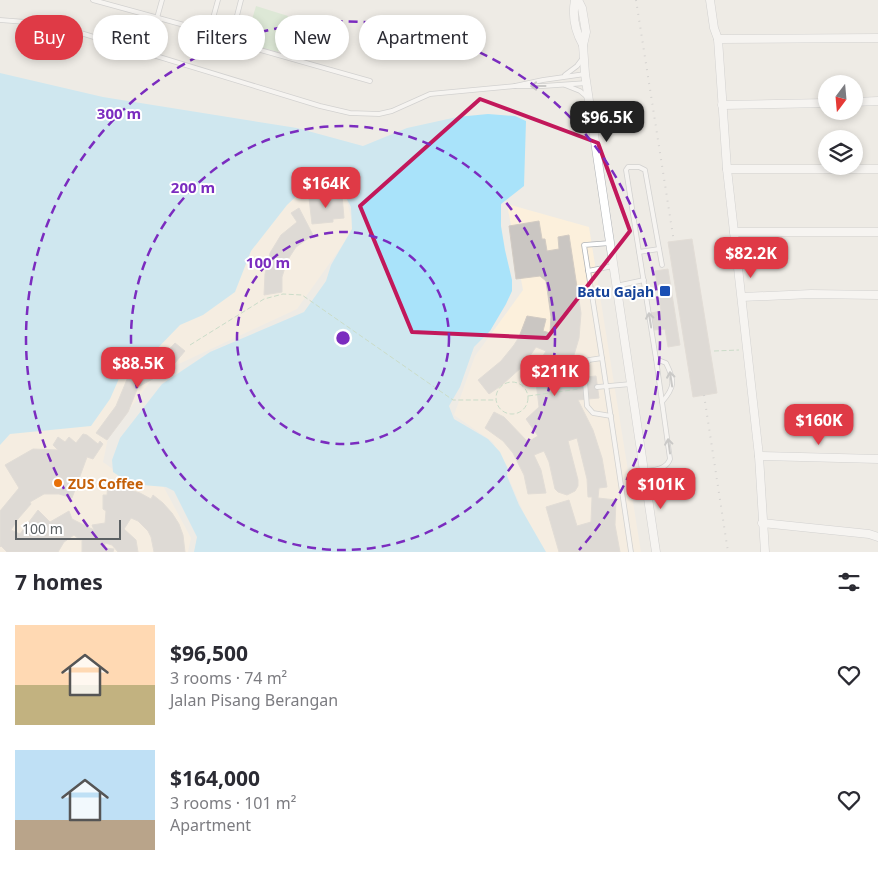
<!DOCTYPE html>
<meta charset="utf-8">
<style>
body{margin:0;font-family:"Noto Sans",sans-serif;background:#f2f2f3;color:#2b2b33;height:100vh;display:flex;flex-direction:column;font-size:19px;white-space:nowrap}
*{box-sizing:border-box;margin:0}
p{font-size:16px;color:#7c7c81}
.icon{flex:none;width:28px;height:28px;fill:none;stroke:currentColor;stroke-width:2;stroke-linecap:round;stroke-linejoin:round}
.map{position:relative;height:552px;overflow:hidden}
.details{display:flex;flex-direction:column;background:#fff;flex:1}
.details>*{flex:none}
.hud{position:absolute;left:15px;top:15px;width:500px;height:45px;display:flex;gap:10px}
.needle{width:32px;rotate:196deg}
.tools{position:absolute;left:818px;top:75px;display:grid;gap:10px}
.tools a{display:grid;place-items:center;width:45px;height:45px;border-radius:50%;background:#fff;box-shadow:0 2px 8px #0003;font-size:25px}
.scale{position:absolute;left:15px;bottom:12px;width:106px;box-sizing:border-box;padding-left:5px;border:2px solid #5c6164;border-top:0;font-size:14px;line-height:18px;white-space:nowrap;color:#5c6164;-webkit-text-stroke:4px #fff;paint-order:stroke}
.price{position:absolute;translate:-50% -42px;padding:0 11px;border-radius:10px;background:#df3a46;color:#fff;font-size:16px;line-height:32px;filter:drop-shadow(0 1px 2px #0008)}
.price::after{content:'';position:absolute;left:50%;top:30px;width:15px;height:11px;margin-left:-8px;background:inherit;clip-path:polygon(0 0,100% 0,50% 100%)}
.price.active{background:#222;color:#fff}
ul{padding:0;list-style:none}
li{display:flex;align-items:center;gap:15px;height:125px;padding:0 15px}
li span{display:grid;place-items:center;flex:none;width:140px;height:100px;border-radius:0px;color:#555}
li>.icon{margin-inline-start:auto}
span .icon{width:60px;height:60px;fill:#fffc;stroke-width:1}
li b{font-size:21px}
h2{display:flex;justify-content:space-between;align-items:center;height:60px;padding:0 15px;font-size:21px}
.tag{padding:0 18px;border-radius:22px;background:#fff;box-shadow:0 2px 8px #0003;font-size:18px;line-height:45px}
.tag.active{background:#df3a46;color:#fff}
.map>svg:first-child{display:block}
.commercial{fill:#fcf0dc}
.green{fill:#c8e4c3}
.water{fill:#a9e3fa}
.building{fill:#cac6c2;stroke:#d2cbc3}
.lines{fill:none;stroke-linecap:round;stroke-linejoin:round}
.service-casing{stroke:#b0b3b6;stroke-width:5.5}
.minor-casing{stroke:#b0b3b6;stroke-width:9}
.path{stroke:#9fc9a5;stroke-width:1;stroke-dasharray:5 2.5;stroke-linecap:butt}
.service{stroke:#fff;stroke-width:4}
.minor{stroke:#fff;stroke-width:8}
.rail{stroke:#b3b4b4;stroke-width:2;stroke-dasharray:1 6;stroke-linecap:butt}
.oneway{stroke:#9da0a2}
.marked{fill:none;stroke:#c2185b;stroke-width:4;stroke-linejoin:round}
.ring{fill:none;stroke:#7b2cbf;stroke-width:2.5;stroke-dasharray:9 6}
.transit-dot{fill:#1a4fb4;stroke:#fff;stroke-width:2}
.food-dot{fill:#e8710a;stroke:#fff;stroke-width:2}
.labels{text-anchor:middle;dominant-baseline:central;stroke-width:4;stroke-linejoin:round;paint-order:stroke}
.transit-label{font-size:14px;font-weight:bold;fill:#164399;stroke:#fff;text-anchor:end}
.food-label{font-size:14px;font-weight:bold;fill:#c56008;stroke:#fff;text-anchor:start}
.centre{fill:#7b2cbf;stroke:#fff;stroke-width:2.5}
.ring-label{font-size:15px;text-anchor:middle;font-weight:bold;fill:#7b2cbf;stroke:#fff;stroke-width:4;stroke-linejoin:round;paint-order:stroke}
</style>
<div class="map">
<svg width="878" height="552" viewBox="0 0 878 552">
<rect width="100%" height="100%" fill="#eeebe5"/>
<g class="commercial">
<path d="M313 170 343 185 354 229 297 309 155 375 108 438 103 462 125 478 161 482 191 538 188 552H0V436L98 397 248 244Z"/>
<path d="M507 204 589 227 641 552H543L535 539 493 442 454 415 475 356 523 290Z"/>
</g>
<path class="green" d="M256 6 288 16 278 52 245 43Z"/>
<path class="water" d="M0 73 103 97 297 128 363 146 407 128 457 117 488 114 515 116 526 121 524 186 501 204V226L505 250 512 280V291L506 304 490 331 474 347 460 387 449 406 454 419 488 439 500 452 508 469 507 476 519 505 546 552H194L197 537 174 491 166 487 142 485 122 478 113 472 112 460 120 438 162 384 210 352 304 312 326 281 331 265 352 229 351 207 340 186 323 183 305 188 287 205 251 251 235 292 203 315 180 325 152 354 121 374 110 399 91 426 10 434 0 445Z"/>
<g class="building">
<path d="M342 195 344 218 333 219V222L312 224 309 198Z"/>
<path d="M299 208 313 235 296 247 287 261 282 277V292L264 295 265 274 270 253 281 235 297 222 291 213Z"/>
<path d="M539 221 542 239H545L547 251 559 249 558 237 569 235 581 313 579 338 567 379 596 376 599 398 578 400 593 430 602 458 607 487 599 488 598 498 616 500 615 525 620 552H559L546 507 569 500 577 526 591 522 592 497H588L587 479 577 438 568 441 578 480V486L575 491 567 495 558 492 555 489 549 462 544 451 534 455 541 470 546 493 528 494 524 475 513 453 503 441 485 428 494 412 504 417 528 442 538 436 526 419 539 407 536 382 533 376 534 370 546 351 536 347 523 366 502 385 489 394 478 380 501 361 514 345 519 337 527 316 546 319 543 331 550 333 551 317 546 281 540 276 516 279 509 226Z"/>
<path d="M692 239 717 393 693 397 668 242Z"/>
<path d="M668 269 680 345 668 347 665 329 654 330 651 313 661 311 655 271Z"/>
<path d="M175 343 185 351 169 370 138 387 128 412 107 440 96 433 116 406 128 377 160 359Z"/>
<path d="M83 434 87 435 98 444 100 441 103 444 93 459 87 457 72 498 59 494H44L30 502 31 504 18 519 11 530 20 534 38 510 50 522 69 511 72 519 94 530 92 525 105 523 106 511 103 509V495H107L108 483 140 493 151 499 153 495 163 503 172 513 179 524 183 535 185 552H154L151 537 148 531 138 521 131 518 124 529 136 540 138 552H118L112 545 105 543V548L114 549 113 552H82V539L80 540 74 535 64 542 58 552H7L1 546 0 547V511L19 488 5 465 33 449 58 450 53 445 58 437 65 442 69 437 76 443Z"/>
</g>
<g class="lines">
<defs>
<g id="service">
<path d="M93 0 206 31 210 29 218 0"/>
<path d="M241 0 231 39 232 42 370 81"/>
<path d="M157 18 162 0"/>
<path d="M0 20 39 23 61 27 320 106 350 113 379 114 392 111 430 94 515 86"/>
<path d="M585 74 543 80 515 86H543L587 83"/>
<path d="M565 75 577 66 583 58"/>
<path d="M565 85 580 91 587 97"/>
<path d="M610 243 584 245 602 358 631 552"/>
<path d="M639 252 659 249"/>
<path d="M588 271 613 266"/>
<path d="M616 286 644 280"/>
<path d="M602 358 589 360 585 365 584 370 587 406 593 413 611 416"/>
<path d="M656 359 666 363C675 381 675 387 662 402"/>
<path d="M597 387 631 384"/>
<path d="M644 472C654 469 666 470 670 459L656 359 626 170 628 167H639L645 170 662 265"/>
</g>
<g id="minor">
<path d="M575 0C572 16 575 31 583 45"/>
<path d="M578 0 582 8 586 32 583 45 585 74 656 552"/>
<path d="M710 0 714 28 718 39 727 169 759 456 765 552"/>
<path d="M718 39 878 38"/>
<path d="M854 102 878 101"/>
<path d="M722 105 826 103"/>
<path d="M727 169H878"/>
<path d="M734 232H878"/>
<path d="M742 297 811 294 878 295"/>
<path d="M759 456 878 459"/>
<path d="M762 523 869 534 878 537"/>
</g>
</defs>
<use href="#service" class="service-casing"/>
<use href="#minor" class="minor-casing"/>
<g class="path">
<path d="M190 345 264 299 283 294 302 295 453 400H496"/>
<path d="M714 351 739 350"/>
<circle cx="512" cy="398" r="16"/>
<path d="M528 396 579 389"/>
</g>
<use href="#service" class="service"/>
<use href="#minor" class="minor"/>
<g class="rail">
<path d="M636 0 674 242"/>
<path d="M704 395 728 552"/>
</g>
</g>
<defs><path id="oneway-shaft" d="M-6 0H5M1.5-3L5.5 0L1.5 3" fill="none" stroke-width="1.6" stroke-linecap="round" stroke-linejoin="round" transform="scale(1.25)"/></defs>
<g class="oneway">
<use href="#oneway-shaft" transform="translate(538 86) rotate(180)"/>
<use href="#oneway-shaft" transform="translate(650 320) rotate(-99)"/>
<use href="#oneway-shaft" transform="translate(671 379) rotate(-99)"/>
<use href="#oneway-shaft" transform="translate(669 446) rotate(-98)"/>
</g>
<path d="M0 0H878V552H0ZM480 99 598 143 630 231 547 338 412 332 360 206Z" fill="#eeebe5" fill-opacity=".55" fill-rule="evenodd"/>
<path class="marked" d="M480 99 598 143 630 231 547 338 412 332 360 206Z"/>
<g class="ring">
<circle cx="343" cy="338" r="106"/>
<circle cx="343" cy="338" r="212"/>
<path d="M107 550A317 317 0 1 1 579 550"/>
</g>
<rect class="transit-dot" x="659" y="285" width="12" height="12" rx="2.5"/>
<circle class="food-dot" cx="58" cy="483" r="5"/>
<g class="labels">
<g class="transit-label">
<text x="654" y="291">Batu Gajah</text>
</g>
<g class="food-label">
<text x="68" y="483">ZUS Coffee</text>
</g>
</g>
<circle cx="343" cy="338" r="8" class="centre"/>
<g class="ring-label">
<text x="119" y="119">300 m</text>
<text x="193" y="193">200 m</text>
<text x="268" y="268">100 m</text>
</g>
</svg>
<div class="tools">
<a><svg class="needle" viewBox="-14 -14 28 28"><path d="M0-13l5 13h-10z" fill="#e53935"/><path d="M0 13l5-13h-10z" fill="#7c7c81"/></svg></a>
<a><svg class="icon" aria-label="layers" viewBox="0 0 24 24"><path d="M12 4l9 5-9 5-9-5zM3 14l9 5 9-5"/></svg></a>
</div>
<div class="scale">100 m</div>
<b class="price active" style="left:607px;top:143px">$96.5K</b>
<b class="price" style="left:326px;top:209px">$164K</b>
<b class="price" style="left:751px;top:279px">$82.2K</b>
<b class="price" style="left:138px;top:389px">$88.5K</b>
<b class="price" style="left:555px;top:397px">$211K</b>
<b class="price" style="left:819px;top:446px">$160K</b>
<b class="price" style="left:661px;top:510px">$101K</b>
<div class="hud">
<a class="tag active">Buy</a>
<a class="tag">Rent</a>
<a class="tag">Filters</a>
<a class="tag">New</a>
<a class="tag">Apartment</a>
</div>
</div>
<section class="details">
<h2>7 homes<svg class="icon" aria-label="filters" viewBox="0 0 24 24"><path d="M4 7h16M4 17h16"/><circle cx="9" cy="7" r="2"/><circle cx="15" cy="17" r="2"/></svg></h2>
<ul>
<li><span style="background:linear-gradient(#ffd9b3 60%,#c2b280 0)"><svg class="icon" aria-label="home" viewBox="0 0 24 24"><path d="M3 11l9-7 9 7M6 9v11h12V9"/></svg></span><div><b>$96,500</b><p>3 rooms · 74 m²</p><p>Jalan Pisang Berangan</p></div><svg class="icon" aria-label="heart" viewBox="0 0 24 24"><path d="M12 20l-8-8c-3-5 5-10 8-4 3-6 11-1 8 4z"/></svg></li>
<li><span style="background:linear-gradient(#bfe0f5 70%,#b9a48a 0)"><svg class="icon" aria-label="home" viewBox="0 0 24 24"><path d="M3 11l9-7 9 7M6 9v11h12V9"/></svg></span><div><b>$164,000</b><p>3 rooms · 101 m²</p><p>Apartment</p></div><svg class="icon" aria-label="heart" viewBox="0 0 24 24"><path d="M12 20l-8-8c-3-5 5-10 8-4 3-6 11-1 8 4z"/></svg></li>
</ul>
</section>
